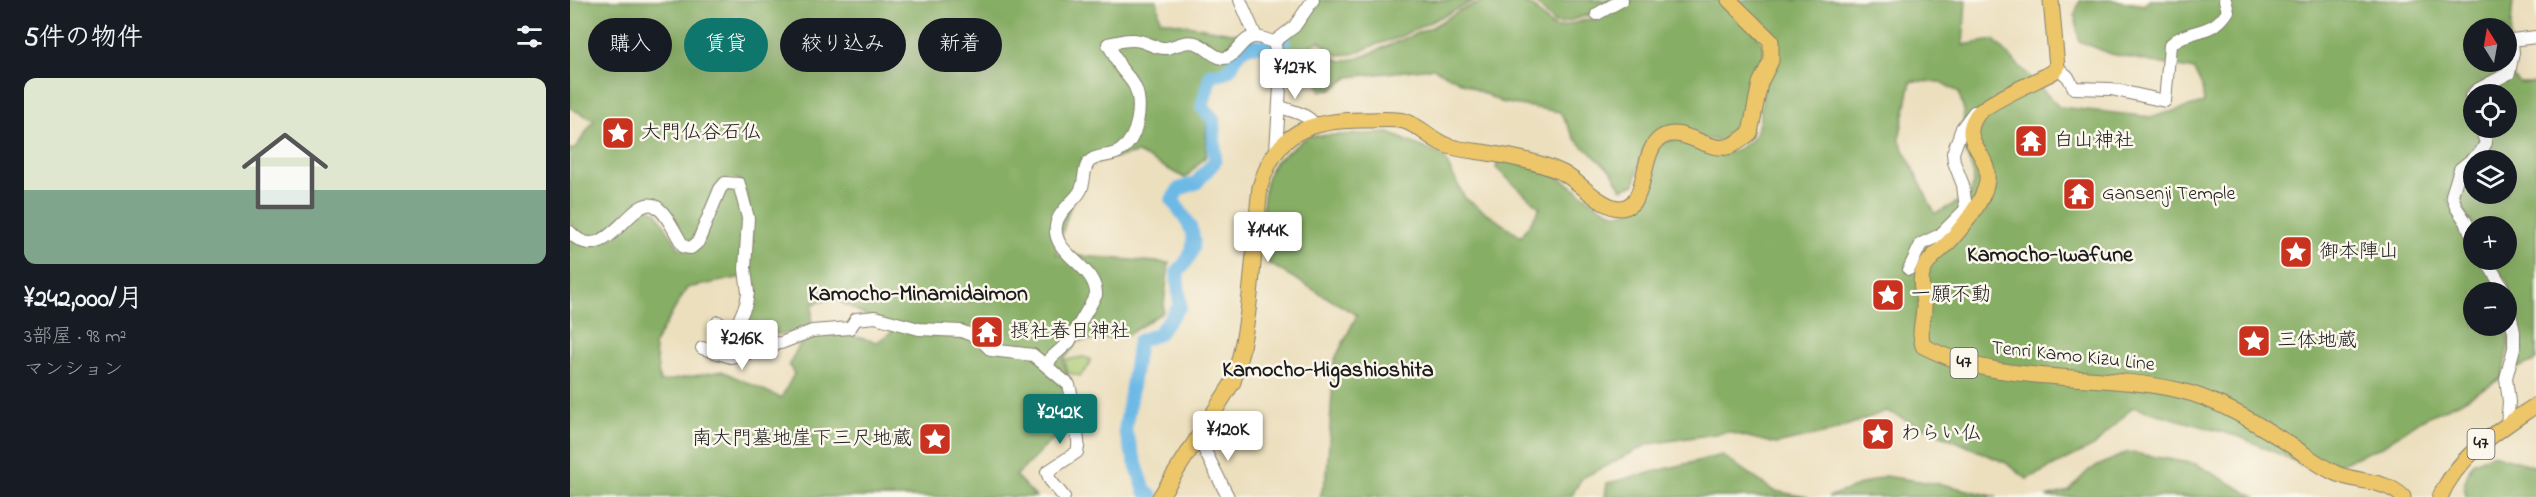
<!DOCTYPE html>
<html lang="ja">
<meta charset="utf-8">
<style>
body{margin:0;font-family:"Indie Flower","Klee One",sans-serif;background:#242831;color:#f1f3f6;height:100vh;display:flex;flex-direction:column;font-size:22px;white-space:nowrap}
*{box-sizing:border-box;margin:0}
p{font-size:20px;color:#9ea1a6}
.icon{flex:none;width:33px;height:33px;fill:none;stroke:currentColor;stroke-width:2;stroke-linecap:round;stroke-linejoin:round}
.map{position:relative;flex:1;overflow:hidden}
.side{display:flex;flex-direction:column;background:#171b24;width:570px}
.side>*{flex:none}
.banner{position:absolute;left:18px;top:18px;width:570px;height:54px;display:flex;gap:12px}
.needle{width:39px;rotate:349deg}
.fabs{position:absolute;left:1893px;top:18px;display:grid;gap:12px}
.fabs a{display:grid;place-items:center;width:54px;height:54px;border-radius:50%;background:#171b24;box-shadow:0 6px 24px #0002;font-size:30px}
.price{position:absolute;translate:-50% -51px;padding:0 14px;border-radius:6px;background:#fff;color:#222;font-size:20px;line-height:39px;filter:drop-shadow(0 2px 3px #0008)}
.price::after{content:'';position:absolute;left:50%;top:36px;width:18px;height:14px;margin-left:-9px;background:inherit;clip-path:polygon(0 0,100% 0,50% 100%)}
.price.current{background:#0f766e;color:#fff}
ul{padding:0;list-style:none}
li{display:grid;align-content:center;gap:12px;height:318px;padding:0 24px}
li+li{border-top:2px solid #363941}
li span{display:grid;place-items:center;height:186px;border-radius:12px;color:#555}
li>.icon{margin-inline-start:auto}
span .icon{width:108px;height:108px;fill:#fffc;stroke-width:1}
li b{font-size:26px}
h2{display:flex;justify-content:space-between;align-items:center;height:72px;padding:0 24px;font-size:26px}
.tag{padding:0 21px;border-radius:27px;background:#171b24;box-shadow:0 6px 24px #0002;font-size:21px;line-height:54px}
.tag.current{background:#0f766e;color:#fff}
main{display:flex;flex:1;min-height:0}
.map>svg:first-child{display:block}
.green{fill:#aaca73;stroke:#637348;stroke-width:1.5}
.forest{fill:#87ae65;stroke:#526540;stroke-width:1.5;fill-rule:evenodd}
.water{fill:#6db9e6;stroke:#446a81;stroke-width:1.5}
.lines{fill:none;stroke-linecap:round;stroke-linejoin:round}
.river{stroke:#6db9e6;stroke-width:14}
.minor-casing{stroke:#847e6d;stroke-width:14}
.major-casing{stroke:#847e6d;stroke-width:17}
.minor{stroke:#fff;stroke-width:12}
.major{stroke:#ecc669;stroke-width:15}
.labels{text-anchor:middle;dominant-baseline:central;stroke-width:5;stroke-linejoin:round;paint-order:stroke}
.shield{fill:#fbf7ec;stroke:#5f5e5a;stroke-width:1.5}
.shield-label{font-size:18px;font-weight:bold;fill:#1c1c1c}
.poi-label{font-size:20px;fill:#1c1c1c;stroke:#fbf7ec;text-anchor:start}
.street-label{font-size:20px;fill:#1c1c1c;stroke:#fbf7ec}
.quarter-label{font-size:22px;font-weight:bold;fill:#1c1c1c;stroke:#fbf7ec}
</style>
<main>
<section class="side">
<h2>5件の物件<svg class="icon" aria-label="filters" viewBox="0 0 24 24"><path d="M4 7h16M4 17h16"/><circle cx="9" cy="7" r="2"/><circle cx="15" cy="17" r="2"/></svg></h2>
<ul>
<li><span style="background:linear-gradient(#dfe7d0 60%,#7fa58c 0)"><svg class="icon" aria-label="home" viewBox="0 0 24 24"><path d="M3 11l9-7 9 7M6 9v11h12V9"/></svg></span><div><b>¥242,000/月</b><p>3部屋 · 98 m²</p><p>マンション</p></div></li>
</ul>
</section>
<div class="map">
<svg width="1966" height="497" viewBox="0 0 1966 497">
<rect width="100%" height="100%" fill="#fbf7ec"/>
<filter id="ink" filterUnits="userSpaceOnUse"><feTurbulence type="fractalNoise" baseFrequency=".0167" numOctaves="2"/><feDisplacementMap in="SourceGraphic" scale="12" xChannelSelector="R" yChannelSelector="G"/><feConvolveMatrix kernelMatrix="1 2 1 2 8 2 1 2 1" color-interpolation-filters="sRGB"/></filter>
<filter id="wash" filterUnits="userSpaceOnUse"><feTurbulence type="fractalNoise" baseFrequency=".008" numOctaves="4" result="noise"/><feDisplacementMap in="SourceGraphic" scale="24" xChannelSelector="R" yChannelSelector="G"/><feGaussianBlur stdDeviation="1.35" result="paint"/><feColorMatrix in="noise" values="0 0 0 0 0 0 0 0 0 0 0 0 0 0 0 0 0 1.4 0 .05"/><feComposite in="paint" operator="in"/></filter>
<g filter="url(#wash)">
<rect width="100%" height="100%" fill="#ecdfbe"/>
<path class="green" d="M513 357 520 359 519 366 510 376 498 373 495 360Z"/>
<g class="forest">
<path d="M0 0H587L590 20 673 35 659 70 637 71 636 156 615 178 568 153 513 164 486 254 599 263 593 312 556 336 508 341 493 361 503 393 491 431 446 476 466 497H0V237C19 249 42 242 56 225 63 217 67 209 78 207L87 213 109 248 121 251 130 243 151 192 155 188 162 186C182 198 171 256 173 277L117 288 84 344 90 382 152 371 211 398 224 374 219 364 240 326 216 334H179L172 319 181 298 179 262 181 227 177 195 169 180 161 178 147 183 123 238 117 244C105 232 101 210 86 201 57 184 38 263 2 228L0 221V149H5L24 120 0 108ZM263 298 323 330V331L307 342 241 326 243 304Z"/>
<path d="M745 0H906L825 39 805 45 783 54 767 55 749 41 741 46 757 71 758 74 751 77 735 59 721 56 711 58 707 43Z"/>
<path d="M916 0C931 0 950 0 962 6 971 14 976 23 987 28L1019 19 1024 20 1058 0H1151L1188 36 1193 46 1195 58 1176 127 1159 139 1150 141 1089 131C1071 146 1068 162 1065 184L1052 189 1042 172 1005 139 990 112 931 102 863 68 779 77 761 90 751 91 746 79 758 82 763 76 752 52 771 61 789 58 862 27 891 10Z"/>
<path d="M960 0H1046L1018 15 989 24 985 23 967 4Z"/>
<path d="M1166 0H1396L1393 45 1424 40 1489 107 1581 117 1634 103 1632 87 1624 70 1541 54 1509 41 1505 14 1510 0H1542L1574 5 1580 0H1943L1938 63C1930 78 1895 85 1896 100 1896 110 1903 117 1904 128H1908L1912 142 1905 153 1887 167 1878 200 1903 249 1904 260H1910L1929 284 1932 292H1904V326H1936L1937 321 1938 346 1932 378 1890 402 1853 419 1811 447 1749 472 1670 437 1563 407 1524 446 1457 479 1436 463 1316 411 1257 433 1206 444 1158 432 1079 444 1012 478 1001 497H750L757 474 764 361 787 315 698 263 691 222 695 187 699 172 706 161 738 136 819 133 873 156 895 198 951 237 970 208 926 168 928 159C949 162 975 169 993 180 1009 189 1034 216 1052 213 1088 207 1070 160 1093 143 1109 131 1138 156 1159 152 1168 150 1181 142 1185 134 1193 119 1190 101 1195 85 1199 75 1206 66 1207 56 1208 50 1208 43 1205 38 1197 22 1176 14 1166 0ZM1904 28H1936V62H1904ZM1341 81 1371 82 1388 92 1394 110 1392 142 1404 176 1401 195 1365 214 1329 139Z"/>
<path d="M1940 74 1950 83H1965L1966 85V360L1946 369 1941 365 1939 290 1936 280 1919 260H1936V226H1904L1886 199 1894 170 1903 163 1904 194H1936V160H1908L1916 128H1936V94H1906Z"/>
<path d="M1558 452 1626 464 1685 497H1476L1498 491 1519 470Z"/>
<path d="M1923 454 1966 467V497H1896L1894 484 1902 463Z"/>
<path d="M1152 455 1204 491 1238 497H1035L1037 483Z"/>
<path d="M1314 476 1376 485 1427 497H1258Z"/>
</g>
<path class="water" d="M1516 177 1521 178 1526 191 1512 196 1509 187Z"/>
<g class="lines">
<path class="river" d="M582 497 575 491 555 431 569 341 588 334 610 306 607 272C636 244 622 227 602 200L609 189 626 183 645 161 643 119 632 107 641 74C669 73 658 61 673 49 686 40 701 53 714 40"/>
</g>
</g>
<g filter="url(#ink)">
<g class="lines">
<defs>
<g id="minor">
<path d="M670 0 686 37"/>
<path d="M1027 14 1052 0"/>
<path d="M704 42 711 71 706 151"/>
<path d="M1487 67 1498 77 1504 88 1541 89 1595 101 1600 45C1619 27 1642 37 1658 11L1655 0"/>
<path d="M710 107C722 111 738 114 745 125"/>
<path d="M1904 112 1901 97 1907 90 1939 73 1943 53 1942 40 1966 37"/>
<path d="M0 232C34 270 60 198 83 205 96 210 106 235 114 247L121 248 128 242 150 189 155 183 169 184 178 218 175 269 178 293 176 304 164 332 168 338 194 344 211 343 242 331 280 328 286 319 305 317 349 329 391 331 409 338 421 350 463 355 499 385 502 397 497 416C505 427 511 438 507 452L477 472 480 480 494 497"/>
<path d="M1904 241 1896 222 1886 207 1882 195 1890 169 1910 153 1916 143 1911 128"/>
<path d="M1916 260 1935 292"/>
<path d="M1339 269 1351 244 1370 235 1396 209 1393 185 1384 162 1383 153 1392 128 1404 112"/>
<path d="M1936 296 1944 332V348L1936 378 1939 402 1937 425"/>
<path d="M148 322 158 333 166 335"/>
<path d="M132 348 161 357 203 347"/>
<path d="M478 365 481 358 499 342 526 295C527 266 482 255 486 226 488 212 501 204 509 193 516 184 512 172 518 163 526 153 542 158 551 150 568 138 573 105 565 87 562 80 555 74 551 68 546 60 543 52 538 44 548 42 559 38 570 41 579 43 587 49 597 48 607 46 617 39 628 44 636 47 643 57 652 58 666 60 671 36 686 37 691 37 698 41 704 42L724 27 743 0"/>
<path d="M631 434 635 451 658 497"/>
</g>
<g id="major">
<path d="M1481 0 1487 67 1483 72C1467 81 1415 103 1407 115 1385 147 1431 153 1413 194 1405 212 1391 229 1378 243 1368 253 1357 259 1352 274 1349 284 1354 295 1354 306 1354 320 1348 332 1353 346 1432 387 1523 371 1608 390 1648 399 1688 424 1722 446 1736 455 1750 466 1765 473 1786 483 1816 479 1833 497"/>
<path d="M590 497 663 382C682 323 683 249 690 187 706 131 740 120 794 120 807 120 822 118 834 121 851 126 862 141 878 146 891 150 905 151 918 153 943 157 970 162 993 173 1009 181 1032 209 1051 208 1078 206 1070 156 1088 140 1109 122 1134 151 1157 147 1166 145 1173 138 1180 133L1190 83 1201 61V41L1159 0"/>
<path d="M1870 497C1889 454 1928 431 1966 405"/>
</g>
</defs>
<use href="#minor" class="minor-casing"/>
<use href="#major" class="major-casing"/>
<use href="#minor" class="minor"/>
<use href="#major" class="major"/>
</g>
</g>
<defs>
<symbol id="sight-square" viewBox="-11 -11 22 22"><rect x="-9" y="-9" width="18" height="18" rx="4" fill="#c8321e" stroke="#fbf7ec"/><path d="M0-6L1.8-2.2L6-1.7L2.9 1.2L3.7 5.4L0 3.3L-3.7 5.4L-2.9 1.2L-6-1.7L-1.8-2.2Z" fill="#fff"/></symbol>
<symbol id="temple-square" viewBox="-11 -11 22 22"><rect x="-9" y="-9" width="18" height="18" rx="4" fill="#c8321e" stroke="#fbf7ec"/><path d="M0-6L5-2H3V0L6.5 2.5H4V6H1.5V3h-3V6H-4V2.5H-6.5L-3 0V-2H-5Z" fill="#fff"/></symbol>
</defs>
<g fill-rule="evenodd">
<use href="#sight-square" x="29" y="114" width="38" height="38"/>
<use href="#temple-square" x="1442" y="122" width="38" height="38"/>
<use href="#temple-square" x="1490" y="175" width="38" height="38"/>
<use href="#sight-square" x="1707" y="233" width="38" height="38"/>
<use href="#sight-square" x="1299" y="276" width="38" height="38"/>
<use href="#temple-square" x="398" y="313" width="38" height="38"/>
<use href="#sight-square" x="1665" y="322" width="38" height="38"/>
<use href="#sight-square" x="1289" y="415" width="38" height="38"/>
<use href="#sight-square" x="346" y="420" width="38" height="38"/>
</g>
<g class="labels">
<g class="shield">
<rect x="1380.5" y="348" width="27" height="30" rx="4.5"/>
<rect x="1897.5" y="429" width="27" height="30" rx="4.5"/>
</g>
<g class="shield-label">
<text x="1394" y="363">47</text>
<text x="1911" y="444">47</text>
</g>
<g class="poi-label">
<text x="71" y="133">大門仏谷石仏</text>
<text x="1484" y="141">白山神社</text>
<text x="1532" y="194">Gansenji Temple</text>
<text x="1749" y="252">御本陣山</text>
<text x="1341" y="295">一願不動</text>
<text x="440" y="332">摂社春日神社</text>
<text x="1707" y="341">三体地蔵</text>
<text x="1331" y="434">わらい仏</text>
<text x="342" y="439" text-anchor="end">南大門墓地崖下三尺地蔵</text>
</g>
<g class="street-label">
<text transform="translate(1503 357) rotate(6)">Tenri Kamo Kizu Line</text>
</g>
<g class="quarter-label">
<text x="1480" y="256">Kamocho-Iwafune</text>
<text x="348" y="295">Kamocho-Minamidaimon</text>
<text x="758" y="371">Kamocho-Higashioshita</text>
</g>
</g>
</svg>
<div class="fabs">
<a><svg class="needle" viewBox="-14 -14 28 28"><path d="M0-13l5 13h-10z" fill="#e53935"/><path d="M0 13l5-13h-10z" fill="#9ea1a6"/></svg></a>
<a><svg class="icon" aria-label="locate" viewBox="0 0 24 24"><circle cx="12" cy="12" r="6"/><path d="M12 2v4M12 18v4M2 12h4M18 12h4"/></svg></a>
<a><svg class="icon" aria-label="layers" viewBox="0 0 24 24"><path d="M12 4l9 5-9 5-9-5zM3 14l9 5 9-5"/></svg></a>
<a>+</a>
<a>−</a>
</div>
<b class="price" style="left:725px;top:100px">¥127K</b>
<b class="price" style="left:698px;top:263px">¥144K</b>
<b class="price" style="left:172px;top:371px">¥216K</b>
<b class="price current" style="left:490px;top:445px">¥242K</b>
<b class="price" style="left:658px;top:462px">¥120K</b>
<div class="banner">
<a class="tag">購入</a>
<a class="tag current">賃貸</a>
<a class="tag">絞り込み</a>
<a class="tag">新着</a>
</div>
</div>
</main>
